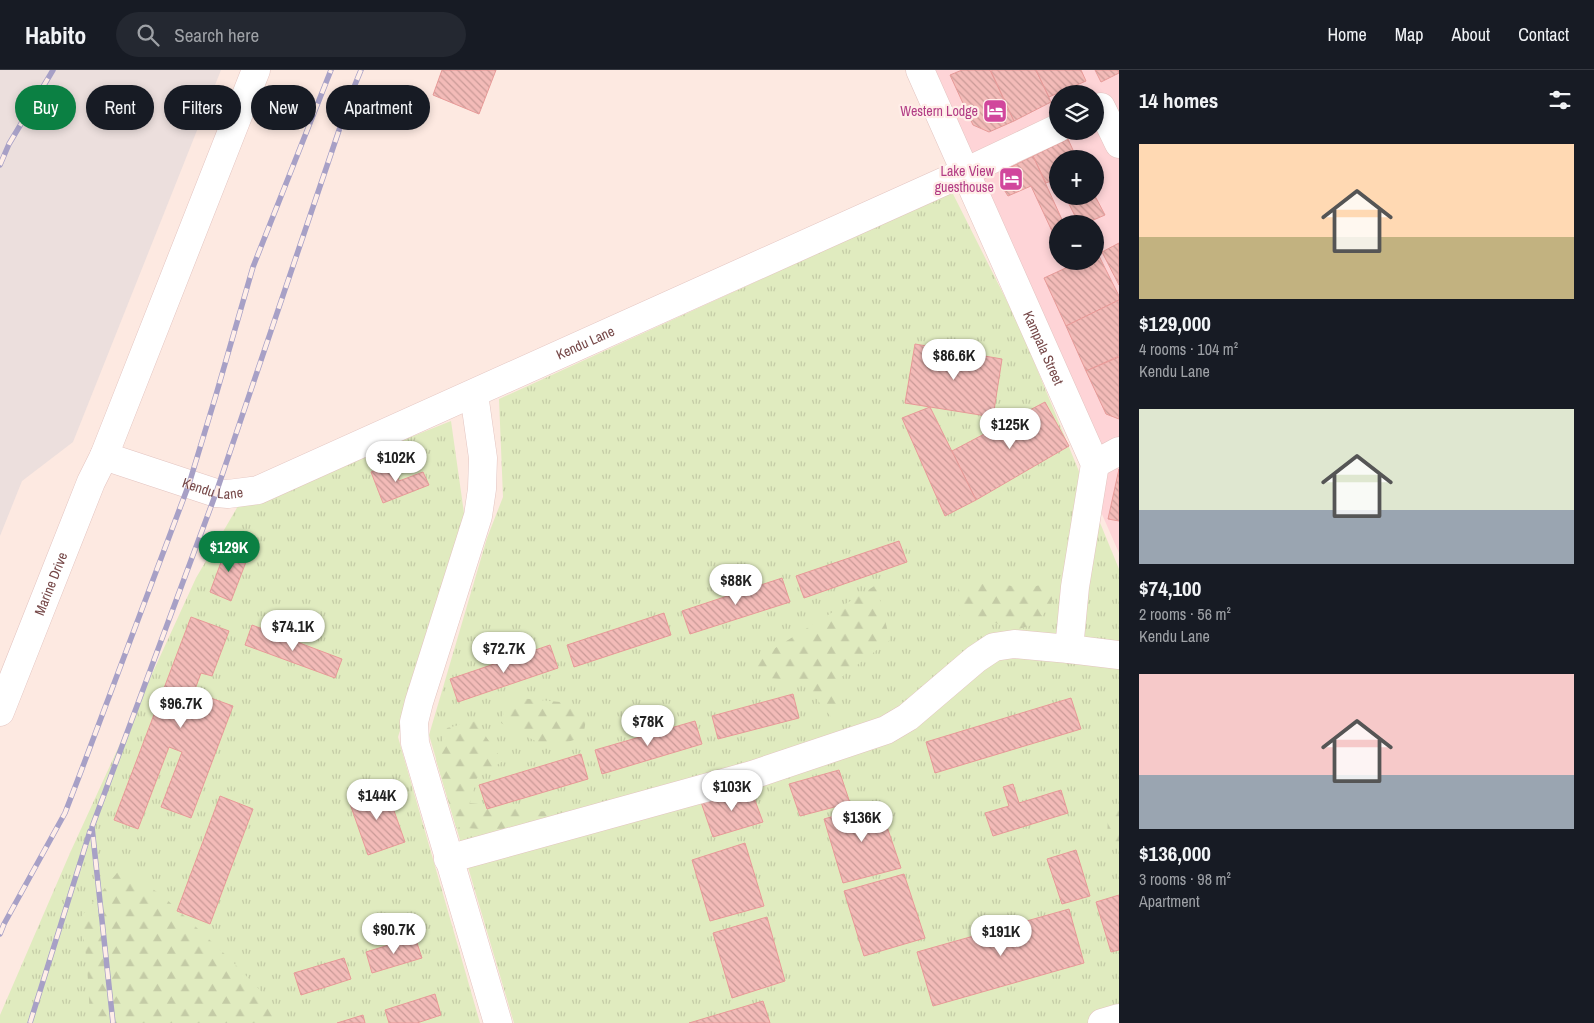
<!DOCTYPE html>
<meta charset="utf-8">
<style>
body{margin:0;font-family:"Archivo Narrow",sans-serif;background:#242831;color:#f1f3f6;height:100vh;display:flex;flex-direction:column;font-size:19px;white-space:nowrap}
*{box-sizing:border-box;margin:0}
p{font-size:16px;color:#9ea1a6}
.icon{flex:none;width:28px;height:28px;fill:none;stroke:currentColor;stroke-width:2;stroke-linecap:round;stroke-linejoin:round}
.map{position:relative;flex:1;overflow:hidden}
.side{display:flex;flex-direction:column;background:#171b24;width:475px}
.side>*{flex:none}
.banner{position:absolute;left:15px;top:15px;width:475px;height:45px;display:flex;gap:10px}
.buttons{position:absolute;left:1049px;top:15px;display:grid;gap:10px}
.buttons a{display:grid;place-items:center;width:55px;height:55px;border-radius:50%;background:#171b24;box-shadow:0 2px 8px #0003;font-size:25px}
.price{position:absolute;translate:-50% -42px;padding:0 11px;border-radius:18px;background:#fff;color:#222;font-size:16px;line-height:32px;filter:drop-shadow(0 1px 2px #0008)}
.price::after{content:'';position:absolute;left:50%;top:30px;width:15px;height:11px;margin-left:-8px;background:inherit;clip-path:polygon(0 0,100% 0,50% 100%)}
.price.on{background:#0b8043;color:#fff}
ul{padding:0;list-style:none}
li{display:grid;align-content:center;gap:10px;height:265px;padding:0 20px}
li span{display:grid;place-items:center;height:155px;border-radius:0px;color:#555}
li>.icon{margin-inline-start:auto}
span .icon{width:90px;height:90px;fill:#fffc;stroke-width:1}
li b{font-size:21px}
h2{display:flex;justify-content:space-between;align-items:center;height:60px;padding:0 20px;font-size:21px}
.pill{padding:0 18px;border-radius:22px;background:#171b24;box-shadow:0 2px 8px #0003;font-size:18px;line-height:45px}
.pill.on{background:#0b8043;color:#fff}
header{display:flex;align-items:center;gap:30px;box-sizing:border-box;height:70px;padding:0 25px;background:#171b24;border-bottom:1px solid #363941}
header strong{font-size:24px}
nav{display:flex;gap:28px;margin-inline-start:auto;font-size:18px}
.search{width:350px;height:45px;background:#242831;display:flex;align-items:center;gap:12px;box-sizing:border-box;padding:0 18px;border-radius:28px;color:#9ea1a6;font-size:19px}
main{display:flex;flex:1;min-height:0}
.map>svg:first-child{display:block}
.commercial{fill:#fed4d7;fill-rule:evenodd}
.industrial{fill:#ecdfdd}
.grass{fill:url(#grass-tufts)}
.forest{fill:url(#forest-firs)}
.building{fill:url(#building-back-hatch);stroke:#e79a98}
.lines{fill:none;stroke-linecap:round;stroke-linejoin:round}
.minor-casing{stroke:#e3c4c0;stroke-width:29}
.minor{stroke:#fff;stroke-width:28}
.rail-casing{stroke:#a7a0c6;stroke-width:5.5}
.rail{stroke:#ffeee8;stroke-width:4;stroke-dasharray:11;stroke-linecap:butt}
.labels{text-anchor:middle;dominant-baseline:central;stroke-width:4.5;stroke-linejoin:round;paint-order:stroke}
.hotel-label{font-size:14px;fill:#b23c85;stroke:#ffeee8;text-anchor:end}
.street-label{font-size:14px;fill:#754747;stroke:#ffeee8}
</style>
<header>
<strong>Habito</strong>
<div class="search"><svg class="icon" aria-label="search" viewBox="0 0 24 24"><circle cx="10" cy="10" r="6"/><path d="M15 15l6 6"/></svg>Search here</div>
<nav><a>Home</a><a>Map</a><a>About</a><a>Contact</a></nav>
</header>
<main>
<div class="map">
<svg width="1119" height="953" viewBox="0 0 1119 953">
<defs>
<pattern id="grass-tufts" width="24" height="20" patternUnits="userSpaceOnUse" patternTransform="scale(1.25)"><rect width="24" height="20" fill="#e0ebbf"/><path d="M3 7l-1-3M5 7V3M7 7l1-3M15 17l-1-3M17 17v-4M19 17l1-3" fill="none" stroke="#c4cba6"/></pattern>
<pattern id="forest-firs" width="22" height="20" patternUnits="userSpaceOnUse" patternTransform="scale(1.25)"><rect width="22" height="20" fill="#e0ebbf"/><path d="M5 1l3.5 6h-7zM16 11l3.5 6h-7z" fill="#c4cba6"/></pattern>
<pattern id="building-back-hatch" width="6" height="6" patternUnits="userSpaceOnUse" patternTransform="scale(1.25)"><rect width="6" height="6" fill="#f3bbb8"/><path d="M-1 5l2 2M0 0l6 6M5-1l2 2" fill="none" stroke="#c99a97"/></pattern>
</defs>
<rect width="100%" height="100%" fill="#fde9e1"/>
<path class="commercial" d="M910 0H1119V483L1019 255ZM1058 24H1095V61H1058ZM1058 89H1095V126H1058ZM1058 154H1095V191H1058Z"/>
<path class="industrial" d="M0 0H221L73 372 22 411 0 466Z"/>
<g class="grass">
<path d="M952 122 1019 255 1119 499V953H514L429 665 487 468 503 427 499 329Z"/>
<path d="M451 351 465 450 398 667 480 953H0V945L70 783 196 508 238 436Z"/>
</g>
<g class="forest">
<path d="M1055 511 1051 536 1032 555 1012 561 988 549 959 546 958 515 998 513 1025 519Z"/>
<path d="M876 515 890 570 836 611 841 629 836 653 802 611 768 608 751 593Z"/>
<path d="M508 627 560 632 587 644 583 667 549 678 501 653Z"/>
<path d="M475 651 503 691 477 708 470 733 557 743 499 761 456 757 436 690 447 658Z"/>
<path d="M1119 740V779L1107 773 1108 743Z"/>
<path d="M121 798 163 826 231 890 272 933 278 953H96L90 947 87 894 81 847Z"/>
</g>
<g class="building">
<path d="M442 0H496L479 44 433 25Z"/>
<path d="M962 0H990L1014 51 989 62 973 55 950 5Z"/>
<path d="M993 0H1036L1051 32 1014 51 991 1Z"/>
<path d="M1036 0H1081L1086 11 1049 27Z"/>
<path d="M1095 0H1119V3L1101 12Z"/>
<path d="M1068 69 1077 89H1058V108L1046 113 1033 86Z"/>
<path d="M1033 86 1064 154H1058V174L1031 116 1008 126 1001 115 1005 100Z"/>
<path d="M1065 126H1095L1105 145 1084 154H1079Z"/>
<path d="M1119 173V215L1102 182Z"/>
<path d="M1098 184 1119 226V230L1066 256 1044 208 1081 191H1095V185Z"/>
<path d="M1119 230V286L1086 301 1066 256Z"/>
<path d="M915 274 1002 289 993 347 905 333Z"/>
<path d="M1119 287V349L1106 344 1086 301Z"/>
<path d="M1045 332 1069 376 976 430 952 381Z"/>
<path d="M930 337 976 430 945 446 902 348Z"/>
<path d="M392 394 399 411 423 402 429 415 383 433 371 402Z"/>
<path d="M1119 399V451L1108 449Z"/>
<path d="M899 471 907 492 804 528 796 506Z"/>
<path d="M227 476 249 484 231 531 210 522Z"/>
<path d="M782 508 790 532 690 564 682 541Z"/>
<path d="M664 543 671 565 574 597 567 575Z"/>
<path d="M191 547 229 561 212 606 201 603 194 622 233 636 191 748 161 737 182 682 169 677 138 759 114 750Z"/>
<path d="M252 555 342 589 335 608 245 575Z"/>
<path d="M550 575 558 598 458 632 450 609Z"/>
<path d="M793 624 799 648 718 669 712 646Z"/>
<path d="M1071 628 1081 659 935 703 926 672Z"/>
<path d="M695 651 702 674 602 704 595 680Z"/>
<path d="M581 684 588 709 487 739 479 715Z"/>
<path d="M839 700 850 733 800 746 789 714Z"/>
<path d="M1013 714 1019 733 1061 720 1068 743 993 766 985 743 1009 736 1003 717Z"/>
<path d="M750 717 763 752 713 767 701 732Z"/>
<path d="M386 718 405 772 368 785 349 731Z"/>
<path d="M220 726 253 739 210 854 177 841Z"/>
<path d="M879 733 901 798 843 813 824 749Z"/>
<path d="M745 773 764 836 710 851 692 790Z"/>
<path d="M1076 780 1090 826 1062 834 1047 789Z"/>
<path d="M904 804 925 868 864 886 844 821Z"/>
<path d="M1119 825V880L1111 882 1096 832Z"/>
<path d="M1069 839 1084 893 933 936 917 882Z"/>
<path d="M767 847 785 911 732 928 713 863Z"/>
<path d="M415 867 422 888 372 903 366 882Z"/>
<path d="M344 888 351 909 301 925 294 903Z"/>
<path d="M435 924 441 945 417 953H389L385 940Z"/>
<path d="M763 931 770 953H689Z"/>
<path d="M363 945 365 953H337Z"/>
</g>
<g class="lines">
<defs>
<g id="minor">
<path id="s1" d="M920 0 1095 394 1075 517 1069 579 1119 585"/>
<path d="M1101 37 1119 74"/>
<path d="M474 324 483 388 482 419 478 446 419 632 414 652 415 673 498 953"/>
<path id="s2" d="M104 386 216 423 228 424 258 420 965 102 1058 58"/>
<path d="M1095 394 1119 381"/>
<path id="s3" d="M0 642 91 412 104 386 256 0"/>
<path d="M448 789 752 705 886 660 908 647 976 589 994 577 1014 574 1069 579"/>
<path d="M1102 953 1119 948"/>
</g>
</defs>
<use href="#minor" class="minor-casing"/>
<use href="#minor" class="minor"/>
<defs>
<g id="rail">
<path d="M0 95 9 74 53 0"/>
<path d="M0 864 4 854 65 743 80 704 189 414 216 325 253 197 331 0"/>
<path d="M30 953 90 761"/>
<path d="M113 953 92 757 216 423 352 22 361 0"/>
</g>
</defs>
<use href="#rail" class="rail-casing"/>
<use href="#rail" class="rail"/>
</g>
<defs>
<symbol id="hotel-square" viewBox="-11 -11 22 22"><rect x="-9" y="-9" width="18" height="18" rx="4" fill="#d1479c" stroke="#ffeee8"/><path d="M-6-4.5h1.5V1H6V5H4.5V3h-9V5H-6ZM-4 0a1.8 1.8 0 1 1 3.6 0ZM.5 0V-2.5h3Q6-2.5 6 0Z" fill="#fff"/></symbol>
</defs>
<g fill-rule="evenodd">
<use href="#hotel-square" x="981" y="27" width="28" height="28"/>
<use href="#hotel-square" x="997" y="95" width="28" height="28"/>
</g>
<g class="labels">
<g class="hotel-label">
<text x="978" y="41">Western Lodge</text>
<text x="994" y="101">Lake View<tspan x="994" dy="16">guesthouse</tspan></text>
</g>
<g class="street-label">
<text stroke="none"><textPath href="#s2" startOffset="519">Kendu Lane</textPath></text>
<text stroke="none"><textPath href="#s1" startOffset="304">Kampala Street</textPath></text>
<text stroke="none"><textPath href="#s2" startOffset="114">Kendu Lane</textPath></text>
<text stroke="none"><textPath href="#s3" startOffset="138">Marine Drive</textPath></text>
</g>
</g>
</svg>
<div class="buttons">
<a><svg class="icon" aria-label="layers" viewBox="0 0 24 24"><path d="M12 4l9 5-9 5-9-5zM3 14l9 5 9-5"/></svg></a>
<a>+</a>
<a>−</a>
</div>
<b class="price" style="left:954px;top:311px">$86.6K</b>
<b class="price" style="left:1010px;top:380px">$125K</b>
<b class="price" style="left:396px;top:413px">$102K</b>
<b class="price on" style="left:229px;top:503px">$129K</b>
<b class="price" style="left:736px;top:536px">$88K</b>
<b class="price" style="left:293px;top:582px">$74.1K</b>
<b class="price" style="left:504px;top:604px">$72.7K</b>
<b class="price" style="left:181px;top:659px">$96.7K</b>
<b class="price" style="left:648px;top:677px">$78K</b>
<b class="price" style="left:732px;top:742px">$103K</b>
<b class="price" style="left:377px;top:751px">$144K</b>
<b class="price" style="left:862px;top:773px">$136K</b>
<b class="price" style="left:394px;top:885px">$90.7K</b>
<b class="price" style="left:1001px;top:887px">$191K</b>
<div class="banner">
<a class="pill on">Buy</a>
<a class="pill">Rent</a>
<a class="pill">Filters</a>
<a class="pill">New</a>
<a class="pill">Apartment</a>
</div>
</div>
<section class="side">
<h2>14 homes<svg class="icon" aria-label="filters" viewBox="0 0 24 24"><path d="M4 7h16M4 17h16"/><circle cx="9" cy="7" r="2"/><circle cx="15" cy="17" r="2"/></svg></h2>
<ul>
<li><span style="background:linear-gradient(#ffd9b3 60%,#c2b280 0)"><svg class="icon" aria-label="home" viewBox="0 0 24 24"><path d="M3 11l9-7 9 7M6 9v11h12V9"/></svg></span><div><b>$129,000</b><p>4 rooms · 104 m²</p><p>Kendu Lane</p></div></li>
<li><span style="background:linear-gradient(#dfe7d0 65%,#9aa5b1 0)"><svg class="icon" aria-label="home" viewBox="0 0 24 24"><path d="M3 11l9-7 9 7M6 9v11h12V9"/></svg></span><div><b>$74,100</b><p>2 rooms · 56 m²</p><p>Kendu Lane</p></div></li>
<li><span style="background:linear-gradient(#f6c9c9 65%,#9aa5b1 0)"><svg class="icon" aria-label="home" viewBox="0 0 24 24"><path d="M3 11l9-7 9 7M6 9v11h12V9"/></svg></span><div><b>$136,000</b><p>3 rooms · 98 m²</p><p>Apartment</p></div></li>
</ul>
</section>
</main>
